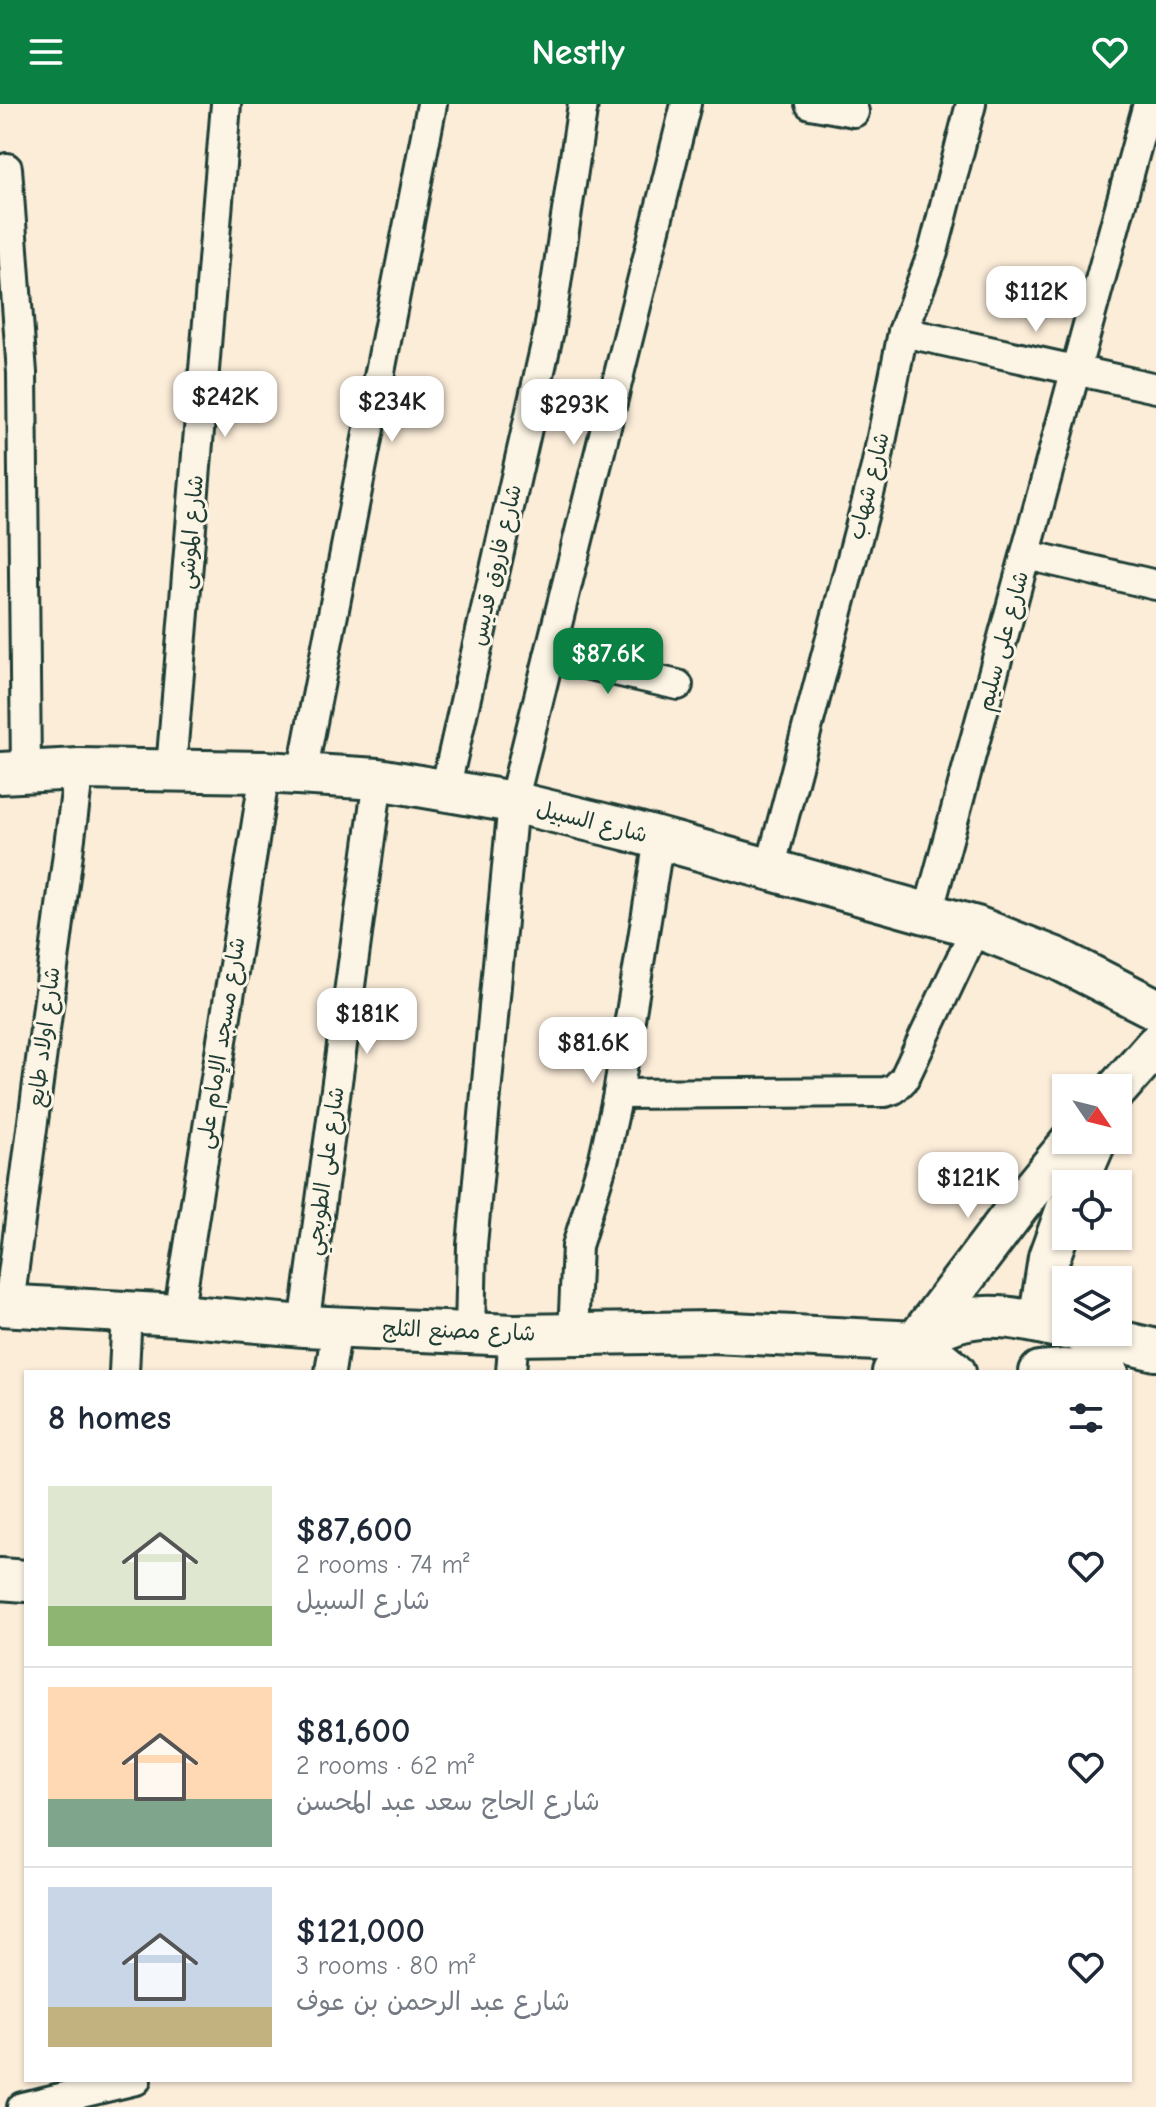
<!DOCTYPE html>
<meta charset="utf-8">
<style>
body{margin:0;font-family:"Comic Neue","Playpen Sans Arabic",sans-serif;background:#f6f6f7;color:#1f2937;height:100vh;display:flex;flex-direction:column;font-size:30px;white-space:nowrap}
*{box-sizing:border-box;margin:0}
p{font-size:26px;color:#747a83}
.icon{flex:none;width:44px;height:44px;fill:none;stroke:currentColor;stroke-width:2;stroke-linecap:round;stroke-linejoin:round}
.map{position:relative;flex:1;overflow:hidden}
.panel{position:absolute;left:24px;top:1266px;width:1108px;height:712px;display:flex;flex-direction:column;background:#fff;border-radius:0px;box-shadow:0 2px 6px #0004}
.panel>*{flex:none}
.needle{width:52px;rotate:125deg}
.fabs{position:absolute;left:1052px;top:970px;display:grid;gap:16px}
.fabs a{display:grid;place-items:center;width:80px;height:80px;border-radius:0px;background:#fff;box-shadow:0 2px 6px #0004;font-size:40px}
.price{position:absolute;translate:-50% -68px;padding:0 18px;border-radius:16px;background:#fff;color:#222;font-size:26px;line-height:52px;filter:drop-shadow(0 2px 4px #0008)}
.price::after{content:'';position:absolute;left:50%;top:48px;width:24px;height:18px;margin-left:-12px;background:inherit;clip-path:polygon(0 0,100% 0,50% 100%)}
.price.active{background:#0b8043;color:#fff}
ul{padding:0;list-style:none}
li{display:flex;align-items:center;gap:24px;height:200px;padding:0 24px}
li+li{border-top:2px solid #e0e1e3}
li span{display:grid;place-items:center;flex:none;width:224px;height:160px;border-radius:0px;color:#555}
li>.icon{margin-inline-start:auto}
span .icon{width:96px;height:96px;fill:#fffc;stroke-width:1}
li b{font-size:34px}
h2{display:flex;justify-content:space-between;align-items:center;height:96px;padding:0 24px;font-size:34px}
header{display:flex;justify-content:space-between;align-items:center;height:104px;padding:0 24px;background:#0b8043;color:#fff;font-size:36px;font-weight:700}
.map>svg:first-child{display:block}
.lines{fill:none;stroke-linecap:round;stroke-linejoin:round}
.street-casing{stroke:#1f3d34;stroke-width:34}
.secondary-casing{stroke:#1f3d34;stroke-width:46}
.street{stroke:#fcf5e5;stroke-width:28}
.secondary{stroke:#fcf5e5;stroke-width:40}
.labels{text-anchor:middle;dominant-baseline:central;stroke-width:6;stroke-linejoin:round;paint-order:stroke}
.street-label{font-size:22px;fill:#1f3d34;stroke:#fcf5e5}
</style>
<header><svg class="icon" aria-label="menu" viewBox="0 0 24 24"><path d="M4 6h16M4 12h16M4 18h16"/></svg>Nestly<svg class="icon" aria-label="heart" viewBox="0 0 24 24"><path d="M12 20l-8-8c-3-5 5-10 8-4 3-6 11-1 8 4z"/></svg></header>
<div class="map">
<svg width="1156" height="2003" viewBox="0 0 1156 2003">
<rect width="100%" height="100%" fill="#fcedd9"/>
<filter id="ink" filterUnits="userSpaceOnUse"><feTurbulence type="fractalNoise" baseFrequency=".0125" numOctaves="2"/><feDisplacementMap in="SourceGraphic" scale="16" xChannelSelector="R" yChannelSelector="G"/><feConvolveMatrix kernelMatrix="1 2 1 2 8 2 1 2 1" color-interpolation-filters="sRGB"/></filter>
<g filter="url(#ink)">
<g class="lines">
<defs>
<g id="street">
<path d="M810 0 854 8"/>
<path d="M7 64 22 269 26 667"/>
<path d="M903 228 1156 284"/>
<path d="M1027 451 1156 481"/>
<path d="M549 552 678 581"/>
<path d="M171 665 226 0"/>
<path d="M302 670 432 0"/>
<path d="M445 686 549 227 583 0"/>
<path d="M770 765 876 363 903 228 933 148 971 0"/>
<path d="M928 809 1148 0"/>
<path d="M618 990 885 988 894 985 904 975 976 823"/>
<path d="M9 1201 79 665"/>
<path d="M178 1211 265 668"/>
<path d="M304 1222 378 675"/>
<path d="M470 1229 472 1141 513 698 686 0"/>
<path d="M573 1230 577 1142 604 1054 618 990 659 735"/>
<path d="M124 1268 127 1208"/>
<path d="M330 1268 337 1223"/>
<path d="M511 1268 514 1231"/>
<path d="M22 2003 136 1976"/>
</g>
<g id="secondary">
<path d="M0 669 79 665 265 668 378 675 513 698 628 726 976 823 1058 855 1156 905"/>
<path d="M1118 984 1156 941"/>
<path d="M1077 1080 1096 1036"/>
<path d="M0 1201 178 1211 304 1222 514 1231 713 1228 918 1238"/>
<path d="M1039 1218 1049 1154 1066 1107"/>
<path d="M1080 1228 1156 1246"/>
<path d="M922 1236C966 1201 1015 1213 1066 1225"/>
<path d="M918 1238 955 1268"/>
<path d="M893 1268 1020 1100 1073 1036"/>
<path d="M1040 1268 1063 1266 1108 1268"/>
<path d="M0 1475 26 1477"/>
</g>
</defs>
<use href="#street" class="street-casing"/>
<use href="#secondary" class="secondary-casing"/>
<use href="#street" class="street"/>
<use href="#secondary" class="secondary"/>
</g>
</g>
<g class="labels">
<g class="street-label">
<text transform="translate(869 382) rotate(-76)">شارع شهاب</text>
<text transform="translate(191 428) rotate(-85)">شارع الموشى</text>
<text transform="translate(496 461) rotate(-77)">شارع فاروق قديس</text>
<text transform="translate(1003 537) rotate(-75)">شارع على سليم</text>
<text transform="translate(592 718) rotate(14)">شارع السبيل</text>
<text transform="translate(44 933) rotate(-83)">شارع اولاد طايع</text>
<text transform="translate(221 939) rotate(-81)">شارع مسجد الإمام على</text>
<text transform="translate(325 1067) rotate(-82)">شارع على الطوبجي</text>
<text transform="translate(459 1227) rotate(2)">شارع مصنع الثلج</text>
</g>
</g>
</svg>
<div class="fabs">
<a><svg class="needle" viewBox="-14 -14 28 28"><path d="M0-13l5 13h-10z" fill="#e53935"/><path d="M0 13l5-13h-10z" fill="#747a83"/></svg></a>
<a><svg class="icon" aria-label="locate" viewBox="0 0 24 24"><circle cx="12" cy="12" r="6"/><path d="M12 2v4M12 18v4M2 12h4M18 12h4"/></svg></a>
<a><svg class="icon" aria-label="layers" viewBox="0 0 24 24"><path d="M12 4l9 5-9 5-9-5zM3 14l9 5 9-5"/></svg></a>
</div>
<b class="price" style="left:1036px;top:230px">$112K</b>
<b class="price" style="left:225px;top:335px">$242K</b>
<b class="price" style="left:392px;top:340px">$234K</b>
<b class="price" style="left:574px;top:343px">$293K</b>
<b class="price active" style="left:608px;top:592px">$87.6K</b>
<b class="price" style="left:367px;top:952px">$181K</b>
<b class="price" style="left:593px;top:981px">$81.6K</b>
<b class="price" style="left:968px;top:1116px">$121K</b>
<section class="panel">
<h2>8 homes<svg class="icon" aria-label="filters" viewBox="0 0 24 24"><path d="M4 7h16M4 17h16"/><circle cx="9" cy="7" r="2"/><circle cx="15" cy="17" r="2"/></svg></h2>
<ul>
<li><span style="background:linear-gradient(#dfe7d0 75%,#8fb573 0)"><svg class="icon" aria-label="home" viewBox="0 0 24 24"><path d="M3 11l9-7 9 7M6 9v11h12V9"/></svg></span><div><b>$87,600</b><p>2 rooms · 74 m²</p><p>شارع السبيل</p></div><svg class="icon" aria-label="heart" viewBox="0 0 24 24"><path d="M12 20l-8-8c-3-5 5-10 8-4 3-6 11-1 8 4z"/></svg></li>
<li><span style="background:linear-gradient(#ffd9b3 70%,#7fa58c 0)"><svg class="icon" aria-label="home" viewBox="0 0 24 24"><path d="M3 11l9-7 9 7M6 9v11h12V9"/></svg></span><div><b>$81,600</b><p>2 rooms · 62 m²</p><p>شارع الحاج سعد عبد المحسن</p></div><svg class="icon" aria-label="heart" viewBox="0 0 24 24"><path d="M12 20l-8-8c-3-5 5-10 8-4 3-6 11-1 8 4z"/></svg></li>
<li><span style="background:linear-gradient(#c9d6e8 75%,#c2b280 0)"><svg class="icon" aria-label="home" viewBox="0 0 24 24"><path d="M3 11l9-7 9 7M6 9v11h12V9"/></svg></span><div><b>$121,000</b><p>3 rooms · 80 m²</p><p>شارع عبد الرحمن بن عوف</p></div><svg class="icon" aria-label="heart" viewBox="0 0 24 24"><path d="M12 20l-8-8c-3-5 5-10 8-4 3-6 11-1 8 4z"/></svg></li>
</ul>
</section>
</div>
